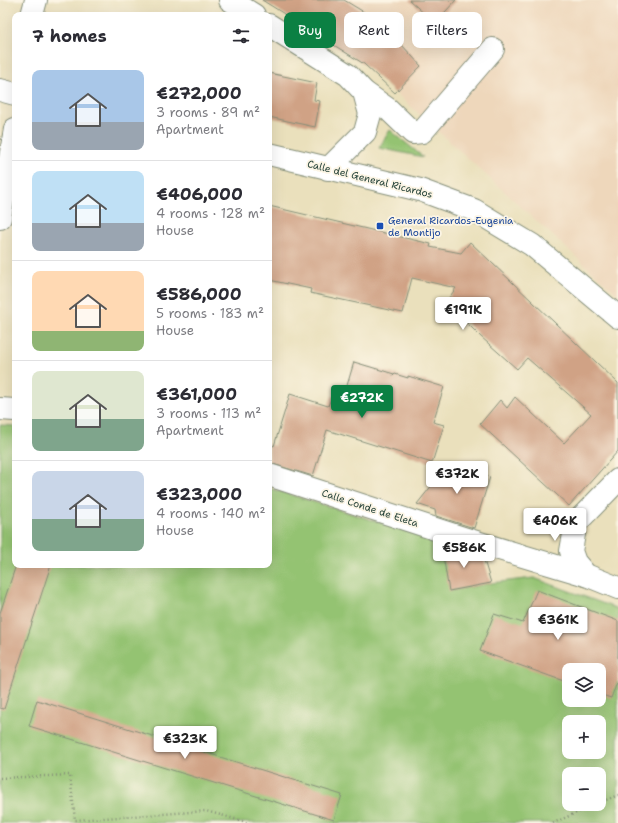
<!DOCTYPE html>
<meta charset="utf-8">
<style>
body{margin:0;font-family:"Shantell Sans",sans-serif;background:#f7f7f7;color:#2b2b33;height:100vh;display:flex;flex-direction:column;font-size:15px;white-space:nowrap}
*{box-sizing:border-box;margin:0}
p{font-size:13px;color:#7c7c81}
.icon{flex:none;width:22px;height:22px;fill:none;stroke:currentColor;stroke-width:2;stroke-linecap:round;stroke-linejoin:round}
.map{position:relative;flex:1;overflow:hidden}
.side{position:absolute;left:12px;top:12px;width:260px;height:556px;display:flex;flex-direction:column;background:#fff;border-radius:8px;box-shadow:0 4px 16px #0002}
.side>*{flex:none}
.hud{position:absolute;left:284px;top:12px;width:274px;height:36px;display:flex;gap:8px}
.fabs{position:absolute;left:562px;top:663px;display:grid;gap:8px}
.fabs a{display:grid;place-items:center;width:44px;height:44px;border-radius:8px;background:#fff;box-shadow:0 4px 16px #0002;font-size:20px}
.price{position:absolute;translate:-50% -34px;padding:0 9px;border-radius:4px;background:#fff;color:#222;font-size:13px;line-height:26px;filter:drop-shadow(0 1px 2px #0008)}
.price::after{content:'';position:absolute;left:50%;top:24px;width:12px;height:9px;margin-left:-6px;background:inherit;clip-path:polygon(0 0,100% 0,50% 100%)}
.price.on{background:#0b8043;color:#fff}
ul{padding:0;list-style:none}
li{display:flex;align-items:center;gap:12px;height:100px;padding:0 20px}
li+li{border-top:1px solid #e1e1e2}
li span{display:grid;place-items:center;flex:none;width:112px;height:80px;border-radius:8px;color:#555}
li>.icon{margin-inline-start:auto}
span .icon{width:48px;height:48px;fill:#fffc;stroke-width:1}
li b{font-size:17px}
h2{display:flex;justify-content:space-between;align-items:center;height:48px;padding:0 20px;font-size:17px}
.tag{padding:0 14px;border-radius:8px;background:#fff;box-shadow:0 4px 16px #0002;font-size:14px;line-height:36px}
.tag.on{background:#0b8043;color:#fff}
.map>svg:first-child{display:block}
.built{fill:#eed7bb}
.green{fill:#94c372;stroke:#5a8053;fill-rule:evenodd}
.building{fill:#d0a285}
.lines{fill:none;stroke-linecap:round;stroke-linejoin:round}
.minor-casing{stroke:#848e78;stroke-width:24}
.major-casing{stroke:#848e78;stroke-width:24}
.path{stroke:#848e78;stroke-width:2.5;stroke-dasharray:1 3;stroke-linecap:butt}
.minor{stroke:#fff;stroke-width:22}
.major{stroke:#fff;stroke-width:22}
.transit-dot{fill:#1a4fb4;stroke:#fcf5e5;stroke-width:1.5}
.labels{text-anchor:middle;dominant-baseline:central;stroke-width:3.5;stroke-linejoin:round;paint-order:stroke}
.street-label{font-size:10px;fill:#1f3d34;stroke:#fcf5e5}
.transit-label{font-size:10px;fill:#164399;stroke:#fcf5e5;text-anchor:start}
</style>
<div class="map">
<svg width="618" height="823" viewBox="0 0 618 823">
<rect width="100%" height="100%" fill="#fcf5e5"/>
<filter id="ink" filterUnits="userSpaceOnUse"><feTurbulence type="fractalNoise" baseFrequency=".025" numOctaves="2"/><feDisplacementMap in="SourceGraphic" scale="8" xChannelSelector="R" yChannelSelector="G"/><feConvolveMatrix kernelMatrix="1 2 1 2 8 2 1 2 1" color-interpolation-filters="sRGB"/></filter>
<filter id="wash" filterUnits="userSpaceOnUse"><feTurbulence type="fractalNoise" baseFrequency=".012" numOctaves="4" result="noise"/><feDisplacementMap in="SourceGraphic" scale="16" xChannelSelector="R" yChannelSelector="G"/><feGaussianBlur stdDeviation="0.9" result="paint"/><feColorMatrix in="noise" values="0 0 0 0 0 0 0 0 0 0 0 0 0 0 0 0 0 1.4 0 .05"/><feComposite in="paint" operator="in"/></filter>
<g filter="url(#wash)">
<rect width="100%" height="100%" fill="#eae0bc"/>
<path class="built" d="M262 0H618V295L364 64Z"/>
<g class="green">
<path d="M390 130 423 157 379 148Z"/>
<path d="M0 425 15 426V565H269V488L440 541 450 591 491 583 534 578 618 609V823H0ZM569 670H599V700H569ZM569 722H599V752H569ZM569 774H599V804H569Z"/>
</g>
<g id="blocks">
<g class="building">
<path d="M262 0H344L382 23 421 66 395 93 364 64Z"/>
<path d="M409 0H456L435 23Z"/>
<path d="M269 73 317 83 314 100 320 101 315 127 269 117Z"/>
<path d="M269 206 431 244 430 247 461 253 470 242 618 383V451L569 506 480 424 500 400 507 408 515 397 564 443 591 414 527 358 517 369 480 336 446 302 456 288 412 278 403 313 310 293 311 289 269 280Z"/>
<path d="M354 362 394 374 393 376 395 374 408 378V376L444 387 433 422 444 425 432 463 327 430 313 476 269 463V444L274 446 290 394 328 406 332 396 343 399Z"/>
<path d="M449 464 490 477 474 528 436 516 435 510 417 504Z"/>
<path d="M441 544 483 557 491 583 449 591Z"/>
<path d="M16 565H51L4 709 0 708V613Z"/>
<path d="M537 590 618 621V680L611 698 599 694V670H569V683L480 651 494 614 523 623Z"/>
<path d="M37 700 342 795 334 820 29 726Z"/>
</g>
</g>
</g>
<g filter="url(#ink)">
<use href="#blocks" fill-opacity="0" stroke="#848e78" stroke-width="1"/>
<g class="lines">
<defs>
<g id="minor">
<path d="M230 0 254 15"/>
<path d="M32 15 36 0"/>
<path d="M269 25 348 75 364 92 370 114 365 132 328 169"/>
<path d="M364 92 388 109 413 133 422 132 493 49"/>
<path d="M0 218 15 129"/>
<path d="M0 409 15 410"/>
<path d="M269 475 463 538 586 575"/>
<path d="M618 480 576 523 571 551 575 562 586 575 618 588"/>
</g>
<g id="major">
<path d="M0 90 15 94"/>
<path d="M269 154 420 190 474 210 532 245 618 317"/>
</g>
</defs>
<use href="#minor" class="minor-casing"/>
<use href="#major" class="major-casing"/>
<g class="path">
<path d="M0 778 70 775 75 820 206 811 250 823"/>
<path d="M599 803 618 795"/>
<path d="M553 823 597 804"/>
</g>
<use href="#minor" class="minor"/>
<use href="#major" class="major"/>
</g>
</g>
<rect class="transit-dot" x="376" y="222" width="8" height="8" rx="2"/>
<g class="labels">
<g class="street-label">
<text transform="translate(370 179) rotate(14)">Calle del General Ricardos</text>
<text transform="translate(370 508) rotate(18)">Calle Conde de Eleta</text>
</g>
<g class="transit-label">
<text x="388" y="220">General Ricardos-Eugenia<tspan x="388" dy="12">de Montijo</tspan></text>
</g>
</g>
</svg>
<div class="fabs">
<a><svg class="icon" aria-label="layers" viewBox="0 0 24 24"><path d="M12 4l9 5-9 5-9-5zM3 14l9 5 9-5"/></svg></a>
<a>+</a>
<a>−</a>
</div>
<b class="price" style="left:463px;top:331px">€191K</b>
<b class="price on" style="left:362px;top:419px">€272K</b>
<b class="price" style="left:457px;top:495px">€372K</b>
<b class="price" style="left:555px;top:542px">€406K</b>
<b class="price" style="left:464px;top:569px">€586K</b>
<b class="price" style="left:558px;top:641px">€361K</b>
<b class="price" style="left:185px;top:760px">€323K</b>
<div class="hud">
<a class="tag on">Buy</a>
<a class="tag">Rent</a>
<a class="tag">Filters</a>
</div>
<section class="side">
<h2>7 homes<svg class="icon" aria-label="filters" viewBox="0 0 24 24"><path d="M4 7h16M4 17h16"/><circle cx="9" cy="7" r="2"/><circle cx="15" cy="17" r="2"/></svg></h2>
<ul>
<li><span style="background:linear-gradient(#a9c7e8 65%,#9aa5b1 0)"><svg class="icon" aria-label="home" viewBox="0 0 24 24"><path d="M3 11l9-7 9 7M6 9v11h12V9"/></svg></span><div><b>€272,000</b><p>3 rooms · 89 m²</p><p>Apartment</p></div></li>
<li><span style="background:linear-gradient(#bfe0f5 65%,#9aa5b1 0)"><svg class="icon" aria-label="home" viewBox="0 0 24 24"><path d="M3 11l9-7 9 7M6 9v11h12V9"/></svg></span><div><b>€406,000</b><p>4 rooms · 128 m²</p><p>House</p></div></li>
<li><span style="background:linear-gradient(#ffd9b3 75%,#8fb573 0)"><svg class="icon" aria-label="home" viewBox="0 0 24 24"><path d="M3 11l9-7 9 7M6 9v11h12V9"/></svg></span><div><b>€586,000</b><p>5 rooms · 183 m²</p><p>House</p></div></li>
<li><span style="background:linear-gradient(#dfe7d0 60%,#7fa58c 0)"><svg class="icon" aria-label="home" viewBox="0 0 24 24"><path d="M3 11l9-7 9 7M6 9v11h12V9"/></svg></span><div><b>€361,000</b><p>3 rooms · 113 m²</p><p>Apartment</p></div></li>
<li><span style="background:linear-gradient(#c9d6e8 60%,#7fa58c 0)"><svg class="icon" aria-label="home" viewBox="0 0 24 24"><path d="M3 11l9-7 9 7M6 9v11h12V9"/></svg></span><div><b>€323,000</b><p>4 rooms · 140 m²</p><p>House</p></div></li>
</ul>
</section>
</div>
